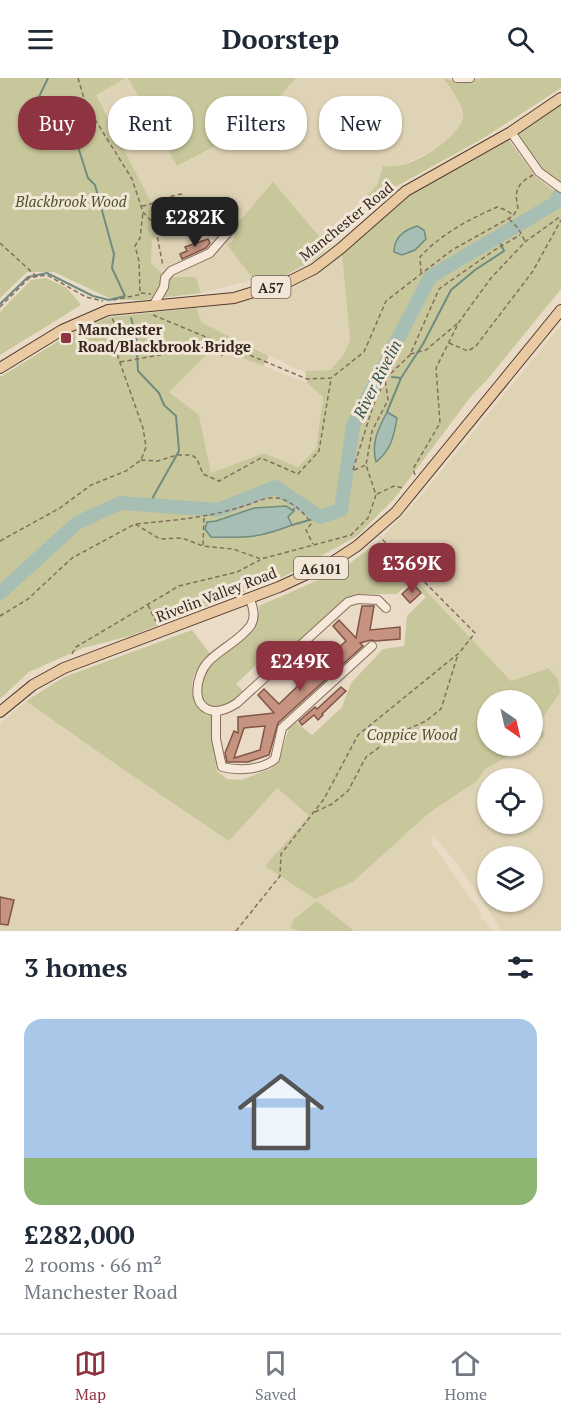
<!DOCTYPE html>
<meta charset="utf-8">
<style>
body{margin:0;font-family:"PT Serif",serif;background:#f2f2f3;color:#1f2937;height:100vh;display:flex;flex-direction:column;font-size:22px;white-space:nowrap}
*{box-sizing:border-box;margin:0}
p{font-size:20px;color:#747a83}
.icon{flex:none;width:33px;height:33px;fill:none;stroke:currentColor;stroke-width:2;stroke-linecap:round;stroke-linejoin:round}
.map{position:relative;height:853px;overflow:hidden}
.side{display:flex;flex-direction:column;background:#fff;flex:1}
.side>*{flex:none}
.top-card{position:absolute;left:18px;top:18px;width:525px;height:54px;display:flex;gap:12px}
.needle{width:39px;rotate:146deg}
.buttons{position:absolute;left:477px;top:612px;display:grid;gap:12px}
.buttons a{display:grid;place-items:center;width:66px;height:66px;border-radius:50%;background:#fff;box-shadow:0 2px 4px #0004;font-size:30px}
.price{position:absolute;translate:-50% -51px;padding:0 14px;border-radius:12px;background:#8e3340;color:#fff;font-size:20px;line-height:39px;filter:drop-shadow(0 2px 3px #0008)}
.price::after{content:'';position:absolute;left:50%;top:36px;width:18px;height:14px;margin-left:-9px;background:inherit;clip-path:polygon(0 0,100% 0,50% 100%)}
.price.current{background:#222;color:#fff}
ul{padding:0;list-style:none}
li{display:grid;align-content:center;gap:12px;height:318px;padding:0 24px}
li+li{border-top:2px solid #e0e1e3}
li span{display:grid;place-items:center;height:186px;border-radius:18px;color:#555}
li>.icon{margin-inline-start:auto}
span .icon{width:108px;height:108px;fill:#fffc;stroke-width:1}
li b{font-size:26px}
h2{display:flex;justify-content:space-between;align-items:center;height:72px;padding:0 24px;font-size:26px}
.pill{padding:0 21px;border-radius:24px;background:#fff;box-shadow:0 2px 4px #0004;font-size:21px;line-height:54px}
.pill.current{background:#8e3340;color:#fff}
header{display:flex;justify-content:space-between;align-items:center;height:78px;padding:0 24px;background:#fff;font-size:27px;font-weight:600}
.tabs{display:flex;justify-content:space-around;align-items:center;height:84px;border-top:2px solid #e0e1e3;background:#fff;font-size:16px;color:#747a83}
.tabs a{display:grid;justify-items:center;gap:3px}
.tabs .current{color:#8e3340}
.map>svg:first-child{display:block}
.farmland{fill:#dfd3b5;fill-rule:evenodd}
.green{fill:#c8c79b;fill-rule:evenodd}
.water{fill:#a7beb5;stroke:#6f8c81;stroke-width:1.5}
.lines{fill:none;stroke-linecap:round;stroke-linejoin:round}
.stream{stroke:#6f8c81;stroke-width:2}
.river{stroke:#a7beb5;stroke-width:14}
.building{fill:#c59380;stroke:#815546;stroke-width:1.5;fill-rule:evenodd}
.minor-casing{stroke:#846d5e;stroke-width:10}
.major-casing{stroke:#523c31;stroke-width:12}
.path{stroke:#846d5e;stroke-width:1.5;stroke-dasharray:4.5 3;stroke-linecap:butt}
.minor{stroke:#f6e9d9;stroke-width:8}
.major{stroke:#eacaa2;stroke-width:10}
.poi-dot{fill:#8e3340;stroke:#f2e6d6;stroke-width:2}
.labels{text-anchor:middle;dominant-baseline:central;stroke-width:6;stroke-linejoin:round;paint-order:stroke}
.shield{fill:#f2e6d6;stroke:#6e6157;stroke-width:1.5}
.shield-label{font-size:14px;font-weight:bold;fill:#362820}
.park-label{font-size:15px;font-style:italic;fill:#4c5029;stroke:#f2e6d6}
.street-label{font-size:15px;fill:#362820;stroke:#f2e6d6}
.poi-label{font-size:15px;font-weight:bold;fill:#362820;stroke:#f2e6d6;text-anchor:start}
.water-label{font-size:16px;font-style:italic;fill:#31544d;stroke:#f2e6d6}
</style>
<header><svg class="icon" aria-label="menu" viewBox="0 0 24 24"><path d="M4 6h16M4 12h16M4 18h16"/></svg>Doorstep<svg class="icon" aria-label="search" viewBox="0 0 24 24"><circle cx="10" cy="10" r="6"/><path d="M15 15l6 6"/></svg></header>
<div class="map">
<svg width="561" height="853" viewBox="0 0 561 853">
<rect width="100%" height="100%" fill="#eadbc7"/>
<g class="farmland">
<path d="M126 0H128L178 88 254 48 296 0H443L458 21 463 39 458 53 436 70 403 87 383 88 377 107 324 165 273 105 228 167 253 202 201 215 196 199H166L151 185 152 162 96 17Z"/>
<path d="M342 176 350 262 344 276 329 292 305 293 297 291 201 244 196 230 268 219 301 206Z"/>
<path d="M561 247V853H502L462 793 433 756 432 766 481 835 480 840 484 842 493 853H354L317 823 300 853H0V646L26 623 115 686 277 710 309 738 354 803 429 735 477 703 486 690 532 668 545 659 540 643 558 601 549 590 511 603 379 463 419 420ZM488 700H532V746H488ZM488 778H532V824H488Z"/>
<path d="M214 269 307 305 323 319 316 371 298 389 264 375 211 395 199 337 169 314Z"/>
</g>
<g class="green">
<path d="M0 0H126L96 17 165 152 152 162 151 185 166 199H196L201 215 143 222H113L54 194H27L0 220Z"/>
<path d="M128 0H296L254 48 177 88Z"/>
<path d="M443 0 456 3 485 0H561V10L482 61 397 108 317 180 286 197 257 206 227 167 234 161 235 148 273 104 324 164 377 107 383 88C389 88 396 88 402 87 419 84 463 56 463 38 462 24 451 11 443 0Z"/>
<path d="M561 26V104L542 93 518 56Z"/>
<path d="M509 62 536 99 561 118V211L487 302 472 317 394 421 357 458 283 499 130 558 83 570 29 594 0 621V299L83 248 110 239 196 230 201 244 269 278 263 288 214 269 169 314 199 337 211 395 264 375 298 389 316 371 323 319 307 305 305 293 330 292 344 276 350 262 342 176 407 119Z"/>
<path d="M46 200 67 210 81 227 0 277V234L31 202Z"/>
<path d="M379 463 511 603 549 590 558 601 560 615 540 643 545 659 533 665 532 622H488V668H529L486 690 477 703 429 735 354 803 315 821 265 788 309 738 277 710 229 763 111 683 26 623 64 599 192 552 211 577C195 588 185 608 197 626 200 616 201 603 206 594 219 568 262 561 259 528L341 492ZM410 503 426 519 407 538 404 568 383 571 351 605 342 629 312 657 296 644 289 649 279 684 270 691 241 702 227 701 217 693 212 661 218 629 232 624 243 613 236 606 257 586 273 588 348 520 357 516H397Z"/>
<path d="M317 823 354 853H300L290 850 294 841Z"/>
</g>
<g class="water">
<path d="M417 148 424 152 426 161 415 172 402 177 394 174C394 159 404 152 417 148Z"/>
<path d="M387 334 397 340C394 358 391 372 376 384 371 365 378 351 387 334Z"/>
<path d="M286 428 294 433 288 439 292 447C259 460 246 460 211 459L205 451 207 444 216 443 254 430Z"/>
</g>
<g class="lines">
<g class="stream">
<path d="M0 226 28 199 47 195 93 218 109 222 125 218 112 190 114 176 95 107 88 100 77 66 51 52 36 25 48 0"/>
<path d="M131 240 136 257 138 293 159 315 164 327 176 338 179 373 153 419 155 427"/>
<path d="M392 299 401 300 423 266 451 212 475 192 504 173 497 158"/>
<path d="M387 334 401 300"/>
<path d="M293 432 299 425"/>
<path d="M292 447 320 439"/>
</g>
<path class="river" d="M0 515 77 445 120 425 218 432 275 409 320 439 341 432 353 348 430 199 555 125 561 114"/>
</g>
<g class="building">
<path d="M208 161 210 165 206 170 182 181 180 176 187 173 185 169Z"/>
<path d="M413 506 421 515 410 525 402 516Z"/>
<path d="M362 528H374L370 552 400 549V561L376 563 371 562 360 565 363 568 278 645 269 677 248 684H227L225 675 234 653 238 655V639L274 635 258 617 264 611 279 626 303 603 300 601 318 583 321 586 346 563 333 548 339 542 356 560ZM265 648 260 672 234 680 244 650Z"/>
<path d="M341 609 346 613 322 636 323 637 318 642 314 637 302 647 299 643 315 629 317 631Z"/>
<path d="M0 819 14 822 8 847 0 846Z"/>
</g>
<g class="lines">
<defs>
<g id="minor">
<path d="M457 0H470"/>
<path d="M511 54 539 94 561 110"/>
<path d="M153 228 164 209 165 200 171 193 210 175 230 152"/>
<path d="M249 520C253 528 256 538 251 547 241 562 220 571 208 584 196 597 189 631 215 633 223 633 231 629 237 625L348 524 358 521 378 522 386 530"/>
<path d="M216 633V661L222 689C238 693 262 692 275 681L282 650 372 568"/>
</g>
<g id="major">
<path d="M0 290 62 252 108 232 234 220 290 203 314 191 340 171 406 113 511 54 561 20"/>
<path d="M0 634 33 607 64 590 279 509 331 485 357 468 396 434 561 232"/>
</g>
</defs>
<use href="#minor" class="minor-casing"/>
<use href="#major" class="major-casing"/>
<g class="path">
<path d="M78 0 86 27 132 101 143 134 155 147 163 188"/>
<path d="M142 128C157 126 170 116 185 116"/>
<path d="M509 141 518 150 525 163"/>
<path d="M0 165 36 198"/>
<path d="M421 195 420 179C441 156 468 142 497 129L506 132 513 137"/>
<path d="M141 215 151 216"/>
<path d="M113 222 138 217 140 215 139 183 135 168 140 160 143 134"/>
<path d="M0 229 29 200 47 197 86 219 103 223"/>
<path d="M153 237 307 301 331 300 364 274 386 223 452 172 513 138 518 130C514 112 517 106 533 97"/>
<path d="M449 265 468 273 476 268 533 193 561 142"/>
<path d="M217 268 222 278"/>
<path d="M410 276 426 272 458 245"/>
<path d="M120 284 217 267"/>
<path d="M141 382 158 383 177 377H192L197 381 203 396 219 403 261 380 298 396 319 373 331 301"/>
<path d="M353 392 373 328 385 302"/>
<path d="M354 392 366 387"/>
<path d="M415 397 413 391 440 345 436 290 459 244 491 200 525 164 561 138"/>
<path d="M377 416 394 408 403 410"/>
<path d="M136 446C176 442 208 440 247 427 256 424 269 418 278 420 291 423 305 434 311 446L306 452 313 466"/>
<path d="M0 463 60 430 91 407 126 393 141 382 146 369 143 350 118 279 117 265 119 255 112 240"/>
<path d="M203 467 204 439"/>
<path d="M148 527 156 544"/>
<path d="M0 538 28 521 72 480 135 446 160 461 182 460 203 468 233 471 261 481 351 457 368 440 376 417 366 387 372 353 388 322 385 301 410 277 439 211 496 171 520 157"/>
<path d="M72 576 76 569 179 508 237 494 260 482"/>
<path d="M315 734 332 726 348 713 366 679 397 656 426 643 441 631 458 576"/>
<path d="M236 853 280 798 281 776 324 721 358 657 459 575 475 555 380 459"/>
</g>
<use href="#minor" class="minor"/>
<use href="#major" class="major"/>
</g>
<rect class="poi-dot" x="60" y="254" width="12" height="12" rx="3"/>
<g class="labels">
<g class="shield">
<rect x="251.5" y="198" width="39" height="22" rx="4.5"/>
<rect x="294" y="479" width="54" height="22" rx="4.5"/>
</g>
<g class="shield-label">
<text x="271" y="209">A57</text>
<text x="321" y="490">A6101</text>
</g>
<g class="park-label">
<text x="71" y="123">Blackbrook Wood</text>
<text x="412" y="656">Coppice Wood</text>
</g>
<g class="street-label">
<text transform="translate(346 143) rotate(-39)">Manchester Road</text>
<text transform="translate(216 516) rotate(-21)">Rivelin Valley Road</text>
</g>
<g class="poi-label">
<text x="78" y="251">Manchester<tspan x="78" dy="17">Road/Blackbrook Bridge</tspan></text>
</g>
<g class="water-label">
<text transform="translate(377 301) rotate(-63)">River Rivelin</text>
</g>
</g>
</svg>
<div class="buttons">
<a><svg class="needle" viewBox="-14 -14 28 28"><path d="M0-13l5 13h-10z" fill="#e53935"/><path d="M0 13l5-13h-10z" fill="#747a83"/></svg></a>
<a><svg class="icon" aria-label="locate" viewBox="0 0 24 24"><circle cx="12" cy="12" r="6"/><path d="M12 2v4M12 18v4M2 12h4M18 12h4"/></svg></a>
<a><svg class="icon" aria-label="layers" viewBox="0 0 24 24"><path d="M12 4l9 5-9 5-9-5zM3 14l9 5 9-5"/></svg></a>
</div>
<b class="price current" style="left:195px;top:170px">£282K</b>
<b class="price" style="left:412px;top:516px">£369K</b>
<b class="price" style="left:300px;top:614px">£249K</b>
<div class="top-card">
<a class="pill current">Buy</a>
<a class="pill">Rent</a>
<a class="pill">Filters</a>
<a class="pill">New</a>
</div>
</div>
<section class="side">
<h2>3 homes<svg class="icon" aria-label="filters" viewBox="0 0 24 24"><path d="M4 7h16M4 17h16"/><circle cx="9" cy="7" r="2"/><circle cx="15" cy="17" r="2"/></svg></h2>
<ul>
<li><span style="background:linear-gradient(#a9c7e8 75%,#8fb573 0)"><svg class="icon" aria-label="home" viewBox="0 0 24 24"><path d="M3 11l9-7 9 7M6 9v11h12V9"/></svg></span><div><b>£282,000</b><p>2 rooms · 66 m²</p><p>Manchester Road</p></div></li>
</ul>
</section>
<nav class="tabs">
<a class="current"><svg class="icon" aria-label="map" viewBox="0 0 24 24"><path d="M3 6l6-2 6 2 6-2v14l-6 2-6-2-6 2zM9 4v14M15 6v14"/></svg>Map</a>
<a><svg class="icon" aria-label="saved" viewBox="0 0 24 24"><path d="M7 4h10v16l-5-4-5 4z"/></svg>Saved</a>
<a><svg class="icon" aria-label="home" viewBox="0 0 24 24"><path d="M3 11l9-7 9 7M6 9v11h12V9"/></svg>Home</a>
</nav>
